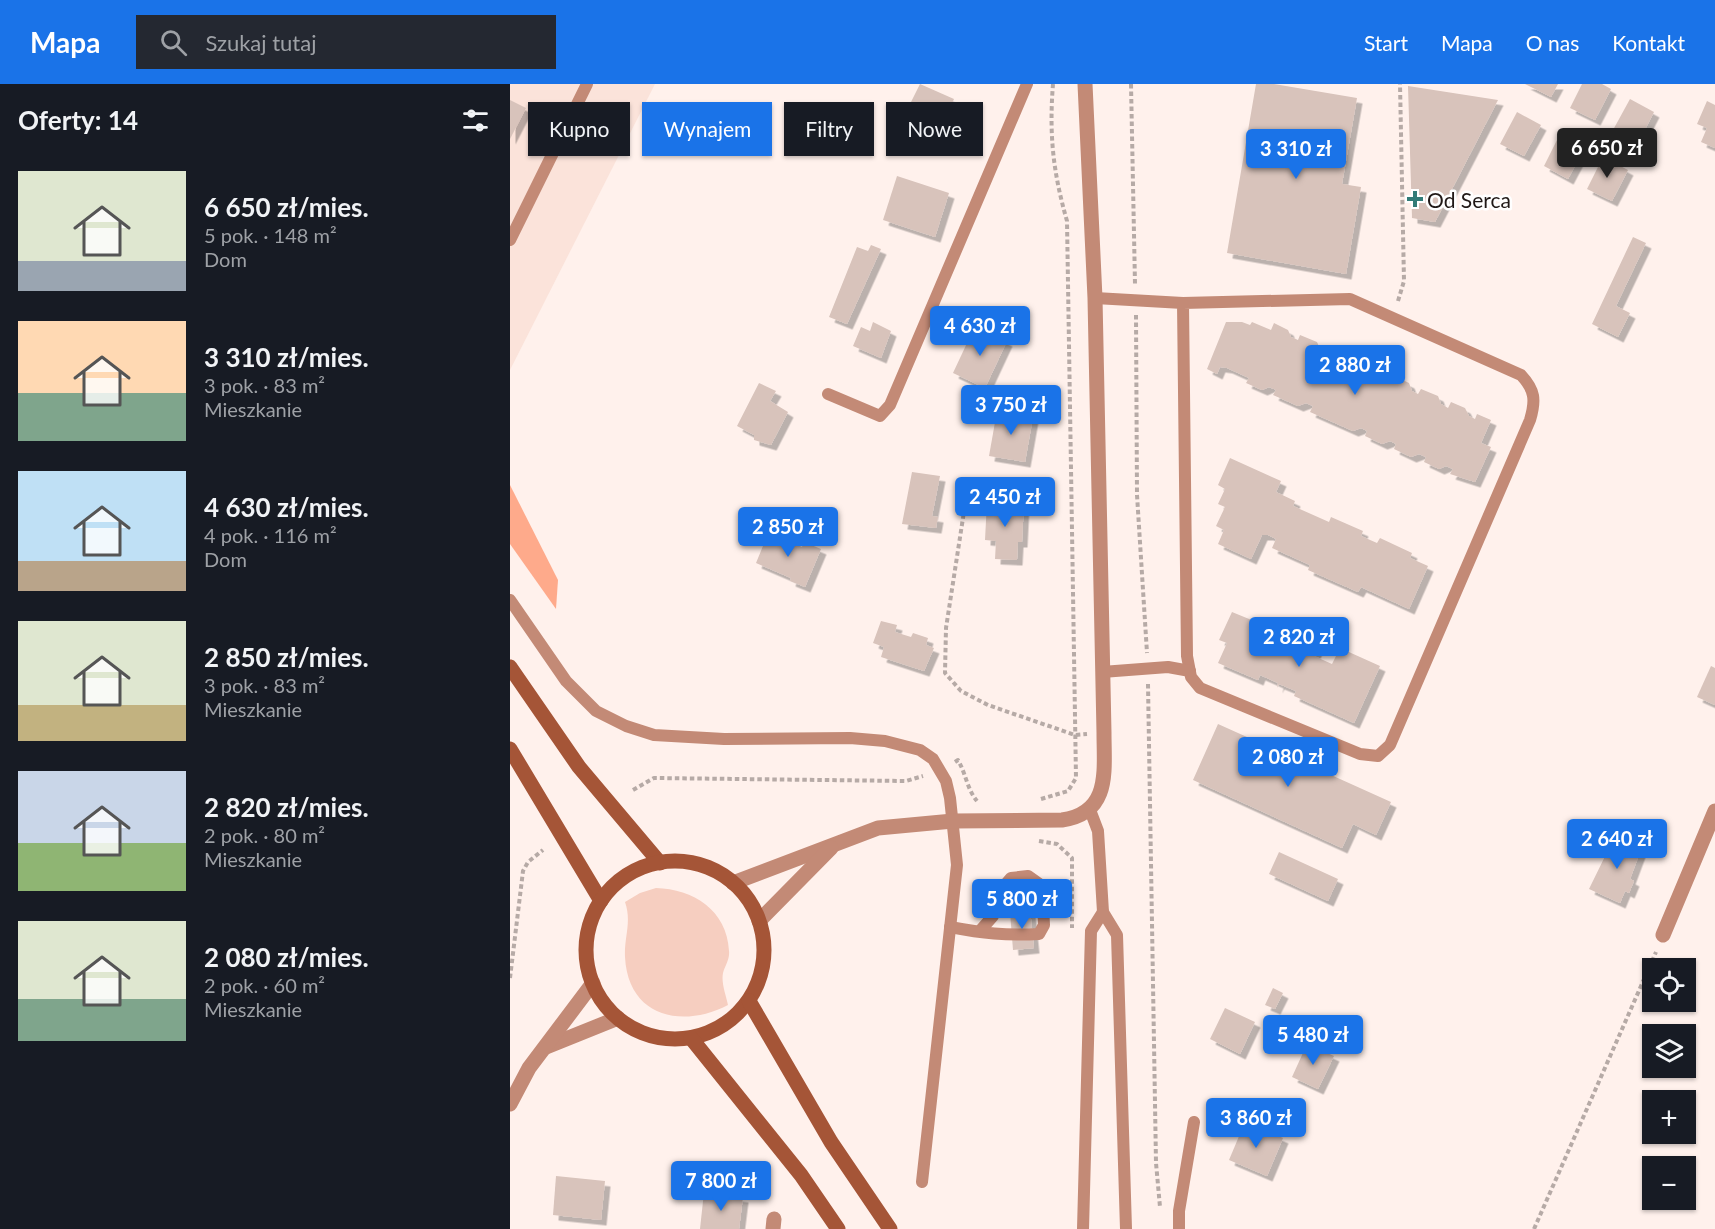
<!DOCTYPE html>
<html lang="pl">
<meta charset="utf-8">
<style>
body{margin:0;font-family:Lato,sans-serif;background:#242831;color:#f1f3f6;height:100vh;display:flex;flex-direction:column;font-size:22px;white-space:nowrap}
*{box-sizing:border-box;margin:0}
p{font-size:20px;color:#9ea1a6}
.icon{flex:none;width:33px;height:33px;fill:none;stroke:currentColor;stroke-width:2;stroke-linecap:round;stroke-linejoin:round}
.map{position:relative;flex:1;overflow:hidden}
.sheet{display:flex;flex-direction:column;background:#171b24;width:510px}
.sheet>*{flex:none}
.guide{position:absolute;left:18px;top:18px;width:570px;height:54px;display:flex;gap:12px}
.tools{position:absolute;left:1132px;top:874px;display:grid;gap:12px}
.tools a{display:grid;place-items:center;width:54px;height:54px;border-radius:0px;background:#171b24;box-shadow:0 2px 4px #0004;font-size:30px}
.price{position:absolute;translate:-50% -51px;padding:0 14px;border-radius:6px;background:#1a73e8;color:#fff;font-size:20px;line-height:39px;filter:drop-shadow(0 2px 3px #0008)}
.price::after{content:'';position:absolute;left:50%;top:36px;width:18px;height:14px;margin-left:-9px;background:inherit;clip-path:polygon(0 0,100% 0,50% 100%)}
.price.active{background:#222;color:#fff}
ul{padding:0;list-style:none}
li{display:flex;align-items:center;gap:18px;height:150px;padding:0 18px}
li span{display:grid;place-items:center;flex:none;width:168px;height:120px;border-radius:0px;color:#555}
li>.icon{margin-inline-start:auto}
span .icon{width:72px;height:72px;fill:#fffc;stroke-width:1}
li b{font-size:26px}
h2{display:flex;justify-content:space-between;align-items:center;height:72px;padding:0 18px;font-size:26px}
.tag{padding:0 21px;border-radius:0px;background:#171b24;box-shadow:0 2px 4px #0004;font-size:21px;line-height:54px}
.tag.active{background:#1a73e8;color:#fff}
header{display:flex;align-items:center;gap:36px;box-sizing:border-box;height:84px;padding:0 30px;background:#1a73e8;color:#fff}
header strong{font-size:28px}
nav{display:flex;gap:33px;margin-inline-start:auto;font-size:21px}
.search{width:420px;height:54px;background:#242831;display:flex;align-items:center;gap:15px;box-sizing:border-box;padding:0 21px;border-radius:0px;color:#9ea1a6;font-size:22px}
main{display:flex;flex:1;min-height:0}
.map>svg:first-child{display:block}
.built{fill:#fbe3da}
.green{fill:#f6cec0}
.water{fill:#feaa8b}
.building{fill:#d8c3bb;filter:url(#shadow)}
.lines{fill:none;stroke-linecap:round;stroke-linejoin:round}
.path{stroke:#b6aaa6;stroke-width:4;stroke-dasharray:4.5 3;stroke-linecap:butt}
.service{stroke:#c38a76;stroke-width:12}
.minor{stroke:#c38a76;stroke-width:15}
.tertiary{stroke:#c38a76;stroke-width:15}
.secondary{stroke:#a55537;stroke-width:15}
.poi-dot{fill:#327b77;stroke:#fff;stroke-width:2}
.labels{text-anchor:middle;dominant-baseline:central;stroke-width:5;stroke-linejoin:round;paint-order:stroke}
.poi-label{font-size:21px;fill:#211917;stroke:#fff;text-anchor:start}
</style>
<header>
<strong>Mapa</strong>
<div class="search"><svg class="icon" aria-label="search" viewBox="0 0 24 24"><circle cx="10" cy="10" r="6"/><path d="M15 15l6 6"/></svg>Szukaj tutaj</div>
<nav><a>Start</a><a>Mapa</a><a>O nas</a><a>Kontakt</a></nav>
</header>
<main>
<section class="sheet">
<h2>Oferty: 14<svg class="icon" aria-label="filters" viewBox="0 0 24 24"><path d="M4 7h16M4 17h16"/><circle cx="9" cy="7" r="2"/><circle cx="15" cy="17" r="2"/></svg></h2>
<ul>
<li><span style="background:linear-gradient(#dfe7d0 75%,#9aa5b1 0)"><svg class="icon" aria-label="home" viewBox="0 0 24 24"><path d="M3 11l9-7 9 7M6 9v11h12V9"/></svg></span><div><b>6 650 zł/mies.</b><p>5 pok. · 148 m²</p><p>Dom</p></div></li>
<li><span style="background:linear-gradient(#ffd9b3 60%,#7fa58c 0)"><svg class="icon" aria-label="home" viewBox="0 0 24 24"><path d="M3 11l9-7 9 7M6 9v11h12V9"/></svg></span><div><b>3 310 zł/mies.</b><p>3 pok. · 83 m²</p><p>Mieszkanie</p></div></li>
<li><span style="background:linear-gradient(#bfe0f5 75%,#b9a48a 0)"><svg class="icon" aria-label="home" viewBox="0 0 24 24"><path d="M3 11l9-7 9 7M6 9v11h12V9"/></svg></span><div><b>4 630 zł/mies.</b><p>4 pok. · 116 m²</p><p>Dom</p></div></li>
<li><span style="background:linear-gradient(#dfe7d0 70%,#c2b280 0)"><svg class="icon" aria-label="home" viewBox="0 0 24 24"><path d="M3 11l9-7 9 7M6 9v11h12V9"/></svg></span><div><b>2 850 zł/mies.</b><p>3 pok. · 83 m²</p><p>Mieszkanie</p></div></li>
<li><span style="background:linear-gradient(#c9d6e8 60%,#8fb573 0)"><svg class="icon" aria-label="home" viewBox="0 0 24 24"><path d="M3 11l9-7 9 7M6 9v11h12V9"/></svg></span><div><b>2 820 zł/mies.</b><p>2 pok. · 80 m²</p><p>Mieszkanie</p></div></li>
<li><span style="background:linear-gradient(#dfe7d0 65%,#7fa58c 0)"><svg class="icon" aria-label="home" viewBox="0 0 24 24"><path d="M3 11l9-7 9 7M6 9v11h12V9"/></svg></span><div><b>2 080 zł/mies.</b><p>2 pok. · 60 m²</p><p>Mieszkanie</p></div></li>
</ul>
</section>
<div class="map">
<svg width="1205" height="1145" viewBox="0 0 1205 1145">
<defs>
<filter id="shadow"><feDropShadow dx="5.5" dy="5.5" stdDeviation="0" flood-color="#0004"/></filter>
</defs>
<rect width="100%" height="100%" fill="#fff1ec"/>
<path class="built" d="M0 0H145L0 286Z"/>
<path class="green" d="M146 804C183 805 217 826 219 867 220 875 215 882 213 889 211 899 216 911 218 921 172 945 118 933 115 873 114 853 122 838 115 818L130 809Z"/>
<path class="water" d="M0 401 48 496 46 525 0 460Z"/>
<g class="building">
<path d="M410 0 444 15 428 50 394 32Z"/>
<path d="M746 0H764L847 14 832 100 851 103 836 190 717 169Z"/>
<path d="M1015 0H1048L1041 13Z"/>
<path d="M1072 0H1092L1101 5 1085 36 1060 24Z"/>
<path d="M898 2 988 16 925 138 902 134Z"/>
<path d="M1120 15 1144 28 1128 59 1103 46Z"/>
<path d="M0 16 16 24 0 55Z"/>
<path d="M1197 17 1205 21V64L1191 58 1197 44 1187 40Z"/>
<path d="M1007 28 1031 41 1014 72 990 60Z"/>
<path d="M1050 50 1075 63 1058 95 1034 82Z"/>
<path d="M1093 73 1118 86 1102 117 1077 105Z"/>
<path d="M387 92 439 109 425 153 373 136Z"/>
<path d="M1123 153 1136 159 1106 222 1120 229 1108 253 1082 240Z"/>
<path d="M361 161 371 165 337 240 319 233 347 163 358 167Z"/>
<path d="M363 238 381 247 371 274 343 262 351 243 360 247Z"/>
<path d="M716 238H732L740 241 742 238 761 246 764 239 778 246 781 253 788 256 790 251 807 258 811 267 817 269 820 264 832 269 829 275 841 280 844 275 870 286 873 294 879 297 882 291 899 299 902 307 908 310 911 305 928 312 931 320 938 324 941 318 955 324 959 332 965 335 967 330 981 336 971 359 981 363 965 398 940 390 943 385 936 382 929 385 914 378 916 373 909 370 901 373 884 365 886 360 880 357 872 360 855 352 857 347 851 344 843 347 800 328 803 322 796 319 788 322 763 311 766 306 759 303 752 306 736 299 739 294 717 284 710 283 707 290 697 285Z"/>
<path d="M465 242 497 257 475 304 443 289Z"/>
<path d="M249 299 266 307 260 317 278 328 261 361 244 356V351L227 342Z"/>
<path d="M487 327 523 333 515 378 479 372Z"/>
<path d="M720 374 771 397 766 408 785 417 783 422 819 438 821 433 853 447 851 452 867 459 870 454 902 469 900 474 918 482 899 525 851 503 848 508 798 486 800 481 762 464 766 455 758 451H752L741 475 708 460 714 446 706 442 715 423 708 420 715 405 708 401Z"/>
<path d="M402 388 430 392 422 432 428 433 426 444 392 440Z"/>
<path d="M477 417 514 419 512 458H508L507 476 485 475 486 457 475 456Z"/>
<path d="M260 445 273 450 271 454 292 463 294 458 311 465 295 503 280 497 281 494 246 479Z"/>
<path d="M722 528 744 537 741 544 764 554 767 548 807 565 804 572 822 580 830 564 870 582 844 639 784 612 786 607 769 600 767 604 768 599 750 591 748 596 708 579 717 559 709 556Z"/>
<path d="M371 537 387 541 385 548 401 553 403 549 418 554 416 561 424 564 414 587 371 573 374 563 363 559Z"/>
<path d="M1201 582 1205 584V621L1187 613Z"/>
<path d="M708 640 881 718 866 751 843 740 832 764 683 696Z"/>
<path d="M1105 752 1132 763 1120 795 1124 797 1119 809 1115 807 1110 819 1079 805Z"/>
<path d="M769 768 828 795 818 817 759 790Z"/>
<path d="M520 825 524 864 503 866 500 828Z"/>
<path d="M763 904 773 909 765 925 755 921Z"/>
<path d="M715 924 745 938 730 970 700 955Z"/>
<path d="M797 960 824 972 808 1005 782 993Z"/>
<path d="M735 1038 773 1054 757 1092 719 1076Z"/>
<path d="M46 1092 95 1097 91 1136 43 1131Z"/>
<path d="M194 1108 233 1113 229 1145H190Z"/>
</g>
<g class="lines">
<g class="path">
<path d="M621 0 625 200"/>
<path d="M888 217 894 197 890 0"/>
<path d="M626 231 627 411 637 569"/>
<path d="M457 408 436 544 435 589 451 607 478 621 565 651 577 650"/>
<path d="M638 600 646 1079 650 1123"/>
<path d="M445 678 448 676C456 690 457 705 467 717"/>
<path d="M123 706 144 694 396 697 413 692"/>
<path d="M531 715 558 707 566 694 557 137C543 88 539 51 543 0"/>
<path d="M529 757 547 760 562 774V844"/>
<path d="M0 894 13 787 18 778 33 766"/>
<path d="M1024 1145 1146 868"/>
</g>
<g class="service">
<path d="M0 156 77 0"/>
<path d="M585 214 673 219 840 215 1011 291C1025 306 1026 316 1020 336L880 661 868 672 850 670 690 604 681 593 677 572 673 219"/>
<path d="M318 310 370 332 380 321 517 0"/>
<path d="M0 516 56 597 86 627 116 642 144 651 214 655 340 654 375 657 410 666 423 675 436 697 440 714 447 781 412 1098"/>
<path d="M592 588 658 583 680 587"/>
<path d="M580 726 588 747 593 828 607 851 616 1145"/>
<path d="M440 843C472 849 496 852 529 850L534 841 532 802 518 792 501 794 490 807 483 832 469 848"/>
<path d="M573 1145 581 847 593 828"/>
<path d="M669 1145V1127L684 1038"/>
</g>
<g class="minor">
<path d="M1153 851 1205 727"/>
<path d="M263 1145 264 1135"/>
</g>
<g class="tertiary">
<path d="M223 799 368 744 443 737 552 736C601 729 594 687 594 649L585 214 575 0"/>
<path d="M249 837 321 764"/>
<path d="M36 963 108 934"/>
<path d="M0 1020 19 984 83 899"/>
</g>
<g class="secondary">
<path d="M0 583 69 683 150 779"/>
<path d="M0 665 91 817"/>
<circle cx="165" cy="866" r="89"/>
<path d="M239 917 321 1058 380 1145"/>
<path d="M181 954 291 1091 328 1145"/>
</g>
</g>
<path class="poi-dot" d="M902 106h6v6h6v6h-6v6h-6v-6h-6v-6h6z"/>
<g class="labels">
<g class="poi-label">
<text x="917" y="115">Od Serca</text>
</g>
</g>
</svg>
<div class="tools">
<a><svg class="icon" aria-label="locate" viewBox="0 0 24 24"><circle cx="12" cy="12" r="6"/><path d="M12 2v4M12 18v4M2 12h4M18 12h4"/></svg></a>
<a><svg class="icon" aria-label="layers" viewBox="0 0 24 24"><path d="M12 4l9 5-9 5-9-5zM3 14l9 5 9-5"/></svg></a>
<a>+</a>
<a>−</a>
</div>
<b class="price active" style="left:1097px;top:95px">6 650 zł</b>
<b class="price" style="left:786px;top:96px">3 310 zł</b>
<b class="price" style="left:470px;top:273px">4 630 zł</b>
<b class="price" style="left:845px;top:312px">2 880 zł</b>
<b class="price" style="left:501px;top:352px">3 750 zł</b>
<b class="price" style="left:495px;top:444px">2 450 zł</b>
<b class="price" style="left:278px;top:474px">2 850 zł</b>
<b class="price" style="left:789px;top:584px">2 820 zł</b>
<b class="price" style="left:778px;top:704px">2 080 zł</b>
<b class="price" style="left:1107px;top:786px">2 640 zł</b>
<b class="price" style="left:512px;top:846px">5 800 zł</b>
<b class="price" style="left:803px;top:982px">5 480 zł</b>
<b class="price" style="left:746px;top:1065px">3 860 zł</b>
<b class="price" style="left:211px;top:1128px">7 800 zł</b>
<div class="guide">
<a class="tag">Kupno</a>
<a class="tag active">Wynajem</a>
<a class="tag">Filtry</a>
<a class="tag">Nowe</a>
</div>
</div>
</main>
